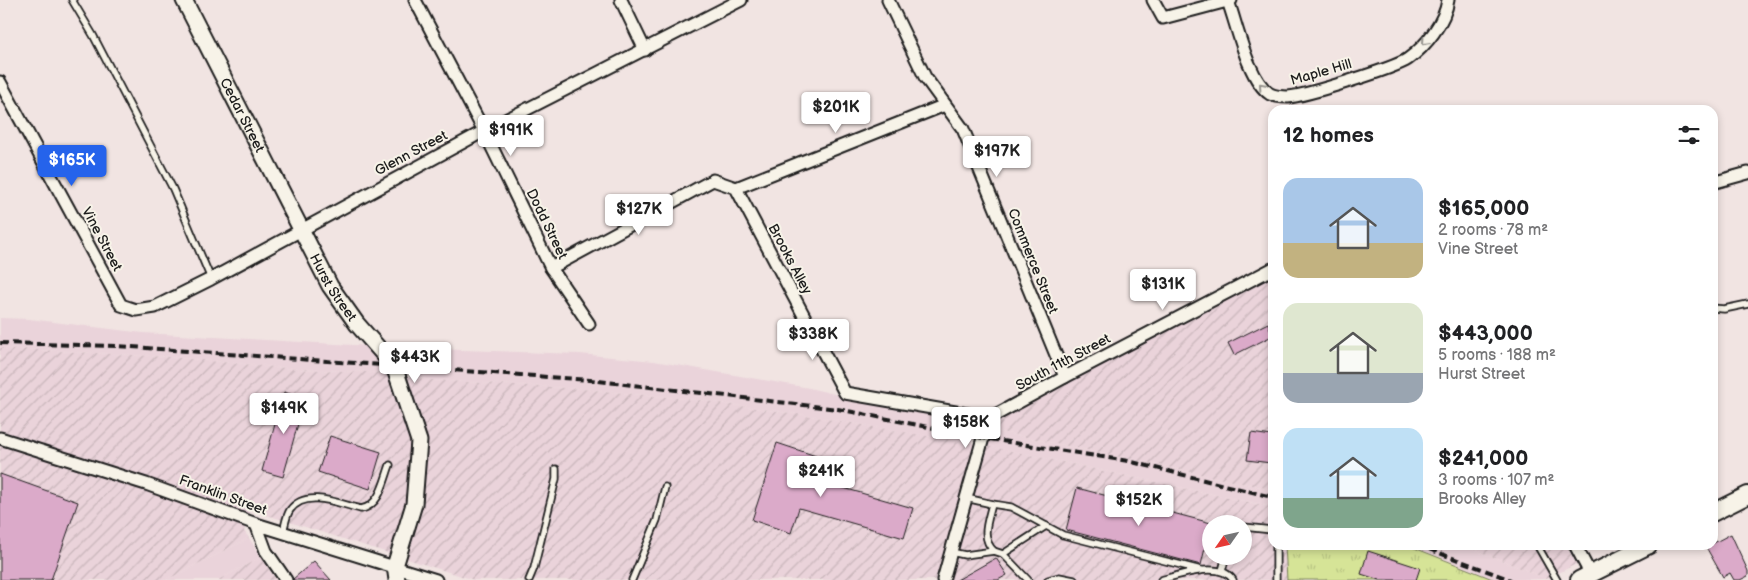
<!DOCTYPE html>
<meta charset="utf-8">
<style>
body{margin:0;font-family:"Balsamiq Sans",sans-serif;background:#f6f6f6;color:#202124;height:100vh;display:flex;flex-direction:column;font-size:19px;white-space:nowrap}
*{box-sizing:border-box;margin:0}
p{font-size:16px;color:#757577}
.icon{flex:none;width:28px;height:28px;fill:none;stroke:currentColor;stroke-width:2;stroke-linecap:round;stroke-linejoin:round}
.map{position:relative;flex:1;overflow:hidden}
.panel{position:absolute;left:1268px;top:105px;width:450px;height:445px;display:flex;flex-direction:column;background:#fff;border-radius:15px;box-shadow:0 2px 8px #0003}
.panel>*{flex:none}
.needle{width:32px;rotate:236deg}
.controls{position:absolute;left:1202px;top:515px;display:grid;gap:10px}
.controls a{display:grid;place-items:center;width:50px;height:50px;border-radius:50%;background:#fff;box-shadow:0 2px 8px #0003;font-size:25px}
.price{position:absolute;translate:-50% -42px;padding:0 11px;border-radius:5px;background:#fff;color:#222;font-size:16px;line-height:32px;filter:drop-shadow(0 1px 2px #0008)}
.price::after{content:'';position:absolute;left:50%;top:30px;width:15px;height:11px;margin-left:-8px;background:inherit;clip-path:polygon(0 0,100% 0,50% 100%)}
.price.on{background:#2563eb;color:#fff}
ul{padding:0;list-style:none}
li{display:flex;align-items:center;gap:15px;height:125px;padding:0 15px}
li span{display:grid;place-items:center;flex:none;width:140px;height:100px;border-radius:15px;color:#555}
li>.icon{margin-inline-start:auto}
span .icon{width:60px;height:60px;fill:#fffc;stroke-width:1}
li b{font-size:21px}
h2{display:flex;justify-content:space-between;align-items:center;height:60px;padding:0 15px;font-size:21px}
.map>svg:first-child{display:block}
.built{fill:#ead3da}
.industrial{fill:url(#industrial-furrows);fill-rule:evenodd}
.park{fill:url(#park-tufts);stroke:#79805a}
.building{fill:#dbaac9;stroke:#1c1c1c}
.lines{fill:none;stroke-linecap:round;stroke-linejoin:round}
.service-casing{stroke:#1c1c1c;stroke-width:9}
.minor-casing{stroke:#1c1c1c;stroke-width:15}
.tertiary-casing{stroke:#1c1c1c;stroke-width:19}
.secondary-casing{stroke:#1c1c1c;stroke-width:20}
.service{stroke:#f7f3e8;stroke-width:5.5}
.minor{stroke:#f7f3e8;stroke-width:11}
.tertiary{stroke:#f7f3e8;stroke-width:15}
.secondary{stroke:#f7f3e8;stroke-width:16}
.rail{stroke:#1c1c1c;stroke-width:4;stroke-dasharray:8 4;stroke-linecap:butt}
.oneway{stroke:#94928c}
.labels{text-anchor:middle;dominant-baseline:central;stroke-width:4;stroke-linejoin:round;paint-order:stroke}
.street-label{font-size:14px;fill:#1c1c1c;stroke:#f7f3e8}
</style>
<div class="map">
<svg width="1748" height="580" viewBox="0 0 1748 580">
<defs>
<pattern id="industrial-furrows" width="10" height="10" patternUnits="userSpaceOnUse" patternTransform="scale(1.25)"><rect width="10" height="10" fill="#ead3da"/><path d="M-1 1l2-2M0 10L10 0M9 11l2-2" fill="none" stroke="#c8b5ba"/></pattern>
<pattern id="park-tufts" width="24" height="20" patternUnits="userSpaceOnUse" patternTransform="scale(1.25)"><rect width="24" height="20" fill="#d6e497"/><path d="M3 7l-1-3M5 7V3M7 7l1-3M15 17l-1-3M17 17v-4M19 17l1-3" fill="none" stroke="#b7c382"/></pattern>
</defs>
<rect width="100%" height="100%" fill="#f1e4e2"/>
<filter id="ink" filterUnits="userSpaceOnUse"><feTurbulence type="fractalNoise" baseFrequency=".02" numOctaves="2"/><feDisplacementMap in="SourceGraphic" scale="10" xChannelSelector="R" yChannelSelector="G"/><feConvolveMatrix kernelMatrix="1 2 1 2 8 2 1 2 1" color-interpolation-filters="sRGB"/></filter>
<g filter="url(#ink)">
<g class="built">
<path d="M0 318 29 319 143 333 371 346 390 373 296 369 169 357 0 348Z"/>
<path d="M401 348 580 354 654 361 809 388 868 402 974 421 972 444 804 415 706 401 582 389 431 380 411 376Z"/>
<path d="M992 430 1270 489 1268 506 986 446Z"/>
<path d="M249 538 261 557 218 580H166Z"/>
<path d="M1407 545H1464L1547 579 1495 580Z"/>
</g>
<g class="industrial">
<path d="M1272 273V545H1285L1287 580H474L251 510 244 531 249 538 166 580H0V348L169 357 296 369 390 373 431 380 582 389 706 401 804 415 992 447 1267 506 1270 489 992 430 995 423 1004 414ZM1211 524H1244V556H1211Z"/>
<path d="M1464 545H1566L1576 564 1547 579Z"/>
<path d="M261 557 276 580H218Z"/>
</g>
<path class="park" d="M1285 545H1407L1495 580H1287Z"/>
<g class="building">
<path d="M1268 323 1272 336 1234 355 1228 343Z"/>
<path d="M284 392 305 399 283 477 262 471Z"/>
<path d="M1251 433 1272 436 1271 463 1247 460Z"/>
<path d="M330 436 381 452 370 489 318 472Z"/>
<path d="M777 443 816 456 809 478 913 508 904 538 799 508 791 533 752 520Z"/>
<path d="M0 474 78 502 51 580H0Z"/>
<path d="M1077 488 1211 523 1201 565 1066 530Z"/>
<path d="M1731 534 1748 571V576L1740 580H1734L1730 573 1723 577 1706 547Z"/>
<path d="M1368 551 1420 568 1416 580H1380L1361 574Z"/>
<path d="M996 558 1007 575 998 580H957Z"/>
<path d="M314 561 331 580H293V579Z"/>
</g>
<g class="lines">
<defs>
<g id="service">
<path d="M72 0 93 35 173 189 211 279"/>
<path d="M1712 308 1724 309 1748 304"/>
<path d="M966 498 992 504C988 521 980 538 994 551"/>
<path d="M992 504 1011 507 1063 535 1201 570"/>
<path d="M1244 527 1272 530"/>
<path d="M283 532C285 525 286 516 290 510 306 488 340 504 361 509 380 506 384 481 390 465"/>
<path d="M1537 545 1557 580"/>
<path d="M951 552 965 555 994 551 1003 554 1028 580"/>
<path d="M1003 554 1046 526"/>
<path d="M1222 571 1226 556"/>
<path d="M529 580 534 568 556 479V469"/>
<path d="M632 580 657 520 665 487"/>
<path d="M1048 580 1059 577 1074 580"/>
<path d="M1161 580C1179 575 1221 560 1233 580"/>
<path d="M1276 580V545"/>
</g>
<g id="minor">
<path d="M415 0 484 131 551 268 589 324"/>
<path d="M621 0 645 50"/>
<path d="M888 0 925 77 963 129 1065 377"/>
<path d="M1153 0 1163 18 1231 0"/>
<path d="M1228 1C1237 25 1248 80 1270 94 1274 96 1283 97 1288 97 1305 96 1395 68 1408 59 1426 46 1445 22 1448 0"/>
<path d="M0 82 121 305 136 310 155 307 211 279 484 131 741 0"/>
<path d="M1712 183 1748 173"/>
<path d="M736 188 945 105"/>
<path d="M551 268 713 180 736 188 845 393 990 418"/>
<path d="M0 438 146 484 256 524 436 580"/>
<path d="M256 524 266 551 286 580"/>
<path d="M1575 545 1591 575"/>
<path d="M943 580 983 438 990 418 1065 377 1272 269"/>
</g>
<g id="tertiary">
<path id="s1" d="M184 0 330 286 357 324 394 366 419 441 414 504 395 566 397 580"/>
</g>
<g id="secondary">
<path d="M1712 513 1748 495"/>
<path d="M1579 580 1649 545"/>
</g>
</defs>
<use href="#service" class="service-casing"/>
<use href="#minor" class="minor-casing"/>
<use href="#tertiary" class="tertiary-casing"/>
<use href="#secondary" class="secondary-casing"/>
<use href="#service" class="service"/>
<use href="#minor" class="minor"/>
<use href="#tertiary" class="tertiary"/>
<use href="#secondary" class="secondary"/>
<g class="rail">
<path d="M0 343 118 346 590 380 838 409 983 438 1128 461 1272 497"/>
<path d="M1418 545 1511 580"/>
</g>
</g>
<defs><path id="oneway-chevron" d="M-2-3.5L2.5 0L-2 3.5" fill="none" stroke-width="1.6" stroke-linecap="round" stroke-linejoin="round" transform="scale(1.25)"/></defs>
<g class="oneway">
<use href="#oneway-chevron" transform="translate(1425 42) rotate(132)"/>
<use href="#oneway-chevron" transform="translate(1262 86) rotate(-131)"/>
</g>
</g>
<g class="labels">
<g class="street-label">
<text transform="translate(1321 72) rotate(-16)">Maple Hill</text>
<text stroke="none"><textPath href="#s1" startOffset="129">Cedar Street</textPath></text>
<text transform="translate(411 153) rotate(-28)">Glenn Street</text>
<text transform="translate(547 224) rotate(64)">Dodd Street</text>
<text transform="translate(102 239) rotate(62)">Vine Street</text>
<text transform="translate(790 259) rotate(62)">Brooks Alley</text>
<text transform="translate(1033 261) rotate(68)">Commerce Street</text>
<text stroke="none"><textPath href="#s1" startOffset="324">Hurst Street</textPath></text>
<text transform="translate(1063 362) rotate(-28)">South 11th Street</text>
<text transform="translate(223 495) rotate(20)">Franklin Street</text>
</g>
</g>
</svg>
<div class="controls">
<a><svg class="needle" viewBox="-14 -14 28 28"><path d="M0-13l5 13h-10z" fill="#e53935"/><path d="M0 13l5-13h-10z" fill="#757577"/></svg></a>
</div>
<b class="price" style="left:836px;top:134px">$201K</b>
<b class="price" style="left:511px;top:157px">$191K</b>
<b class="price" style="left:997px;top:178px">$197K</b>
<b class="price on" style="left:72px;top:187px">$165K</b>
<b class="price" style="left:639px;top:236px">$127K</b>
<b class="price" style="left:1163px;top:311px">$131K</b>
<b class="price" style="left:813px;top:361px">$338K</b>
<b class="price" style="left:415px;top:384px">$443K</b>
<b class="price" style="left:284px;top:435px">$149K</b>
<b class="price" style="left:966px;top:449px">$158K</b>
<b class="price" style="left:821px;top:498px">$241K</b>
<b class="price" style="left:1139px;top:527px">$152K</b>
<section class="panel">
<h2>12 homes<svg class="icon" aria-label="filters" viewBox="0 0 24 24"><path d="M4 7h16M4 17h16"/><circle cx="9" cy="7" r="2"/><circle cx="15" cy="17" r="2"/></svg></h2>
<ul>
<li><span style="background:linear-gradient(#a9c7e8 65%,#c2b280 0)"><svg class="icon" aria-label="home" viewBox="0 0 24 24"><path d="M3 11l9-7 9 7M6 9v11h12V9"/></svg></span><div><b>$165,000</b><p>2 rooms · 78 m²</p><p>Vine Street</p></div></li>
<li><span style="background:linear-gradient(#dfe7d0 70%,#9aa5b1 0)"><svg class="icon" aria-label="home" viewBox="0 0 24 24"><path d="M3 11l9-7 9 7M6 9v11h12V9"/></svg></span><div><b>$443,000</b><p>5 rooms · 188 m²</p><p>Hurst Street</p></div></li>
<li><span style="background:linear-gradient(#bfe0f5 70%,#7fa58c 0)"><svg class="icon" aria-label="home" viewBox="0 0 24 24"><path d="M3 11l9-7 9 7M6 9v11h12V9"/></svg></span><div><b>$241,000</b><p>3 rooms · 107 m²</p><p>Brooks Alley</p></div></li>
</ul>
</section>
</div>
